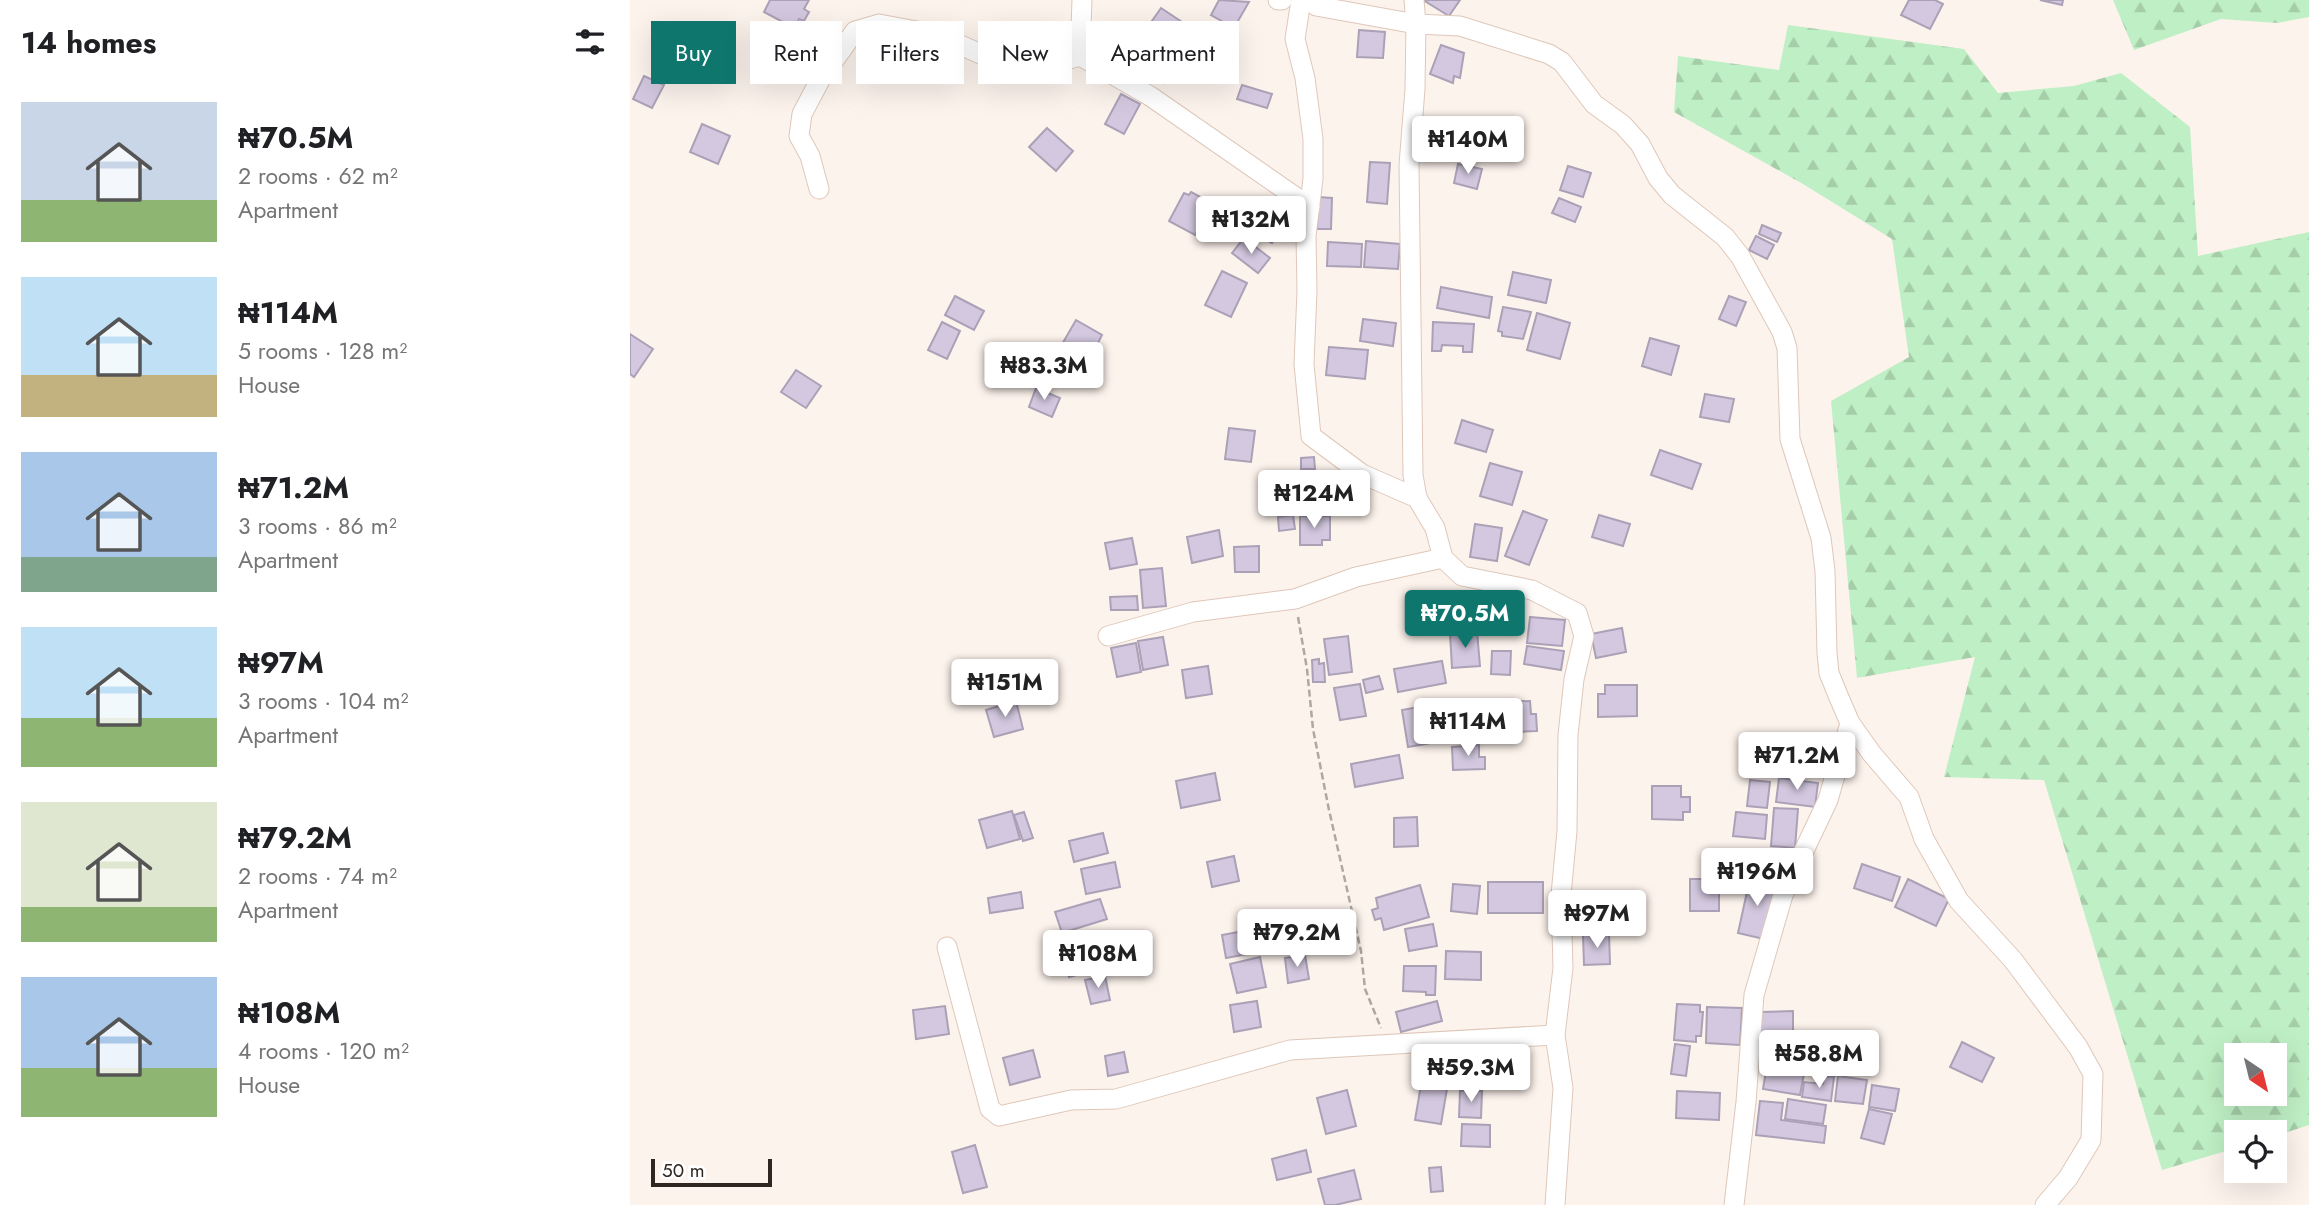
<!DOCTYPE html>
<meta charset="utf-8">
<style>
body{margin:0;font-family:Jost,sans-serif;background:#f2f2f2;color:#202124;height:100vh;display:flex;flex-direction:column;font-size:26px;white-space:nowrap}
*{box-sizing:border-box;margin:0}
p{font-size:23px;color:#757577}
.icon{flex:none;width:38px;height:38px;fill:none;stroke:currentColor;stroke-width:2;stroke-linecap:round;stroke-linejoin:round}
.map{position:relative;flex:1;overflow:hidden}
.sheet{display:flex;flex-direction:column;background:#fff;width:630px}
.sheet>*{flex:none}
.top-card{position:absolute;left:21px;top:21px;width:665px;height:63px;display:flex;gap:14px}
.needle{width:46px;rotate:145deg}
.tools{position:absolute;left:1594px;top:1043px;display:grid;gap:14px}
.tools a{display:grid;place-items:center;width:63px;height:63px;border-radius:0px;background:#fff;box-shadow:0 7px 28px #0002;font-size:35px}
.scale{position:absolute;left:21px;bottom:18px;width:121px;box-sizing:border-box;padding-left:7px;border:4px solid #2f2621;border-top:0;font-size:19px;line-height:24px;white-space:nowrap;color:#2f2621;-webkit-text-stroke:5px #fff;paint-order:stroke}
.price{position:absolute;translate:-50% -60px;padding:0 16px;border-radius:7px;background:#fff;color:#222;font-size:23px;line-height:46px;filter:drop-shadow(0 2px 4px #0008)}
.price::after{content:'';position:absolute;left:50%;top:42px;width:21px;height:16px;margin-left:-10px;background:inherit;clip-path:polygon(0 0,100% 0,50% 100%)}
.price.active{background:#0f766e;color:#fff}
ul{padding:0;list-style:none}
li{display:flex;align-items:center;gap:21px;height:175px;padding:0 21px}
li span{display:grid;place-items:center;flex:none;width:196px;height:140px;border-radius:0px;color:#555}
li>.icon{margin-inline-start:auto}
span .icon{width:84px;height:84px;fill:#fffc;stroke-width:1}
li b{font-size:30px}
h2{display:flex;justify-content:space-between;align-items:center;height:84px;padding:0 21px;font-size:30px}
.pill{padding:0 24px;border-radius:0px;background:#fff;box-shadow:0 7px 28px #0002;font-size:24px;line-height:63px}
.pill.active{background:#0f766e;color:#fff}
main{display:flex;flex:1;min-height:0}
.map>svg:first-child{display:block}
.forest{fill:url(#forest-firs);fill-rule:evenodd}
.building{fill:#d3c8df;stroke:#aba1b7;stroke-width:2}
.lines{fill:none;stroke-linecap:round;stroke-linejoin:round}
.minor-casing{stroke:#dec7b9;stroke-width:21}
.path{stroke:#b1a7a1;stroke-width:2.5;stroke-dasharray:7 3.5;stroke-linecap:butt}
.minor{stroke:#fff;stroke-width:19}
</style>
<main>
<section class="sheet">
<h2>14 homes<svg class="icon" aria-label="filters" viewBox="0 0 24 24"><path d="M4 7h16M4 17h16"/><circle cx="9" cy="7" r="2"/><circle cx="15" cy="17" r="2"/></svg></h2>
<ul>
<li><span style="background:linear-gradient(#c9d6e8 70%,#8fb573 0)"><svg class="icon" aria-label="home" viewBox="0 0 24 24"><path d="M3 11l9-7 9 7M6 9v11h12V9"/></svg></span><div><b>₦70.5M</b><p>2 rooms · 62 m²</p><p>Apartment</p></div></li>
<li><span style="background:linear-gradient(#bfe0f5 70%,#c2b280 0)"><svg class="icon" aria-label="home" viewBox="0 0 24 24"><path d="M3 11l9-7 9 7M6 9v11h12V9"/></svg></span><div><b>₦114M</b><p>5 rooms · 128 m²</p><p>House</p></div></li>
<li><span style="background:linear-gradient(#a9c7e8 75%,#7fa58c 0)"><svg class="icon" aria-label="home" viewBox="0 0 24 24"><path d="M3 11l9-7 9 7M6 9v11h12V9"/></svg></span><div><b>₦71.2M</b><p>3 rooms · 86 m²</p><p>Apartment</p></div></li>
<li><span style="background:linear-gradient(#bfe0f5 65%,#8fb573 0)"><svg class="icon" aria-label="home" viewBox="0 0 24 24"><path d="M3 11l9-7 9 7M6 9v11h12V9"/></svg></span><div><b>₦97M</b><p>3 rooms · 104 m²</p><p>Apartment</p></div></li>
<li><span style="background:linear-gradient(#dfe7d0 75%,#8fb573 0)"><svg class="icon" aria-label="home" viewBox="0 0 24 24"><path d="M3 11l9-7 9 7M6 9v11h12V9"/></svg></span><div><b>₦79.2M</b><p>2 rooms · 74 m²</p><p>Apartment</p></div></li>
<li><span style="background:linear-gradient(#a9c7e8 65%,#8fb573 0)"><svg class="icon" aria-label="home" viewBox="0 0 24 24"><path d="M3 11l9-7 9 7M6 9v11h12V9"/></svg></span><div><b>₦108M</b><p>4 rooms · 120 m²</p><p>House</p></div></li>
</ul>
</section>
<div class="map">
<svg width="1679" height="1205" viewBox="0 0 1679 1205">
<defs>
<pattern id="forest-firs" width="22" height="20" patternUnits="userSpaceOnUse" patternTransform="scale(1.75)"><rect width="22" height="20" fill="#bfefc4"/><path d="M5 1l3.5 6h-7zM16 11l3.5 6h-7z" fill="#a4cda8"/></pattern>
</defs>
<rect width="100%" height="100%" fill="#fdf3ed"/>
<g class="forest">
<path d="M1483 0H1679V17L1647 23 1591 19 1504 50Z"/>
<path d="M1158 25 1334 49 1368 93 1444 86 1491 73 1560 127 1568 256 1679 232V1125L1645 1136V1132H1606V1148L1532 1170 1414 780 1314 777 1345 657 1227 678 1201 401 1279 357 1262 239 1173 184 1044 112 1048 56 1149 70ZM1606 1055H1645V1094H1606Z"/>
</g>
<g class="building">
<path d="M140 0H179L174 9 179 12 174 21 169 19 164 28 134 12Z"/>
<path d="M589 0 619 2 604 28 581 15Z"/>
<path d="M793 0H830L819 16Z"/>
<path d="M1279 0H1305L1313 4 1300 29 1271 15Z"/>
<path d="M1410 0H1433L1432 5Z"/>
<path d="M531 8 561 28 547 48 517 28Z"/>
<path d="M491 26 511 36 496 63 477 53Z"/>
<path d="M729 30 755 32 753 58 727 57Z"/>
<path d="M811 45 834 53 830 78 824 76 823 83 800 74Z"/>
<path d="M527 46 549 59 534 83 513 69Z"/>
<path d="M14 76 34 85 22 108 3 99Z"/>
<path d="M612 85 642 94 637 108 607 99Z"/>
<path d="M491 94 510 104 494 134 475 124Z"/>
<path d="M72 124 100 136 88 164 60 152Z"/>
<path d="M417 128 443 151 426 171 399 147Z"/>
<path d="M740 162 760 163 757 204 737 202Z"/>
<path d="M828 164 852 169 847 189 824 183Z"/>
<path d="M938 166 961 173 953 197 930 190Z"/>
<path d="M561 192 578 201 576 204 580 206 565 235 539 221 554 193 559 195Z"/>
<path d="M688 197 702 198 701 229H687Z"/>
<path d="M929 198 951 207 945 222 922 213Z"/>
<path d="M631 204 656 216 642 243 617 231Z"/>
<path d="M1132 225 1151 233 1147 242 1129 234Z"/>
<path d="M1126 236 1144 245 1137 259 1119 250Z"/>
<path d="M614 238 640 258 628 273 602 253Z"/>
<path d="M736 241 770 244 768 269 734 267Z"/>
<path d="M698 242 732 244 731 267 697 266Z"/>
<path d="M592 271 617 283 601 317 575 305Z"/>
<path d="M883 272 921 280 916 303 878 295Z"/>
<path d="M811 287 862 297 859 318 807 308Z"/>
<path d="M325 296 354 311 344 330 315 315Z"/>
<path d="M1099 296 1116 302 1106 326 1089 319Z"/>
<path d="M873 307 901 312 893 339 872 336V332L868 331Z"/>
<path d="M907 313 940 323 930 359 897 350Z"/>
<path d="M733 319 766 323 763 346 730 341Z"/>
<path d="M446 320 472 335 455 369 427 353Z"/>
<path d="M312 322 330 331 317 359 298 350Z"/>
<path d="M803 322 844 324 842 352H833V346L812 345 811 351H802Z"/>
<path d="M0 334 23 349 4 377 0 374Z"/>
<path d="M1020 338 1049 346 1041 375 1012 366Z"/>
<path d="M699 347 738 350 735 379 696 375Z"/>
<path d="M166 370 191 386 176 408 151 392Z"/>
<path d="M406 388 430 398 422 417 399 407Z"/>
<path d="M1075 394 1104 399 1099 422 1070 417Z"/>
<path d="M832 420 863 430 856 452 825 443Z"/>
<path d="M599 428 625 431 621 462 595 459Z"/>
<path d="M1030 450 1071 464 1062 489 1021 475Z"/>
<path d="M684 457 685 469H671V458Z"/>
<path d="M860 463 892 472 882 505 850 496Z"/>
<path d="M893 511 917 520 899 565 875 556Z"/>
<path d="M663 515 665 529 649 531 648 517Z"/>
<path d="M969 515 1000 524 993 546 962 537Z"/>
<path d="M670 516H700V540H692V545H670Z"/>
<path d="M845 524 872 528 867 561 840 557Z"/>
<path d="M589 530 593 556 562 563 557 537Z"/>
<path d="M502 538 507 564 480 569 475 543Z"/>
<path d="M629 546V572H605L604 547Z"/>
<path d="M532 568 536 606 513 608 510 570Z"/>
<path d="M507 596 508 610H481L480 597Z"/>
<path d="M777 601H791L792 622H778Z"/>
<path d="M900 617 935 620 932 646 897 643Z"/>
<path d="M992 628 996 652 966 658 961 634Z"/>
<path d="M847 631 850 666 822 668 820 633Z"/>
<path d="M718 636 722 672 699 675 694 639Z"/>
<path d="M533 637 538 665 513 670 508 641Z"/>
<path d="M506 643 511 672 487 677 481 648Z"/>
<path d="M897 646 934 651 931 670 894 664Z"/>
<path d="M862 651H881L880 675 861 674Z"/>
<path d="M689 659V664L694 663 695 682H683L682 660Z"/>
<path d="M812 661 816 683 768 692 764 669Z"/>
<path d="M578 666 582 694 556 698 552 670Z"/>
<path d="M749 676 753 689 736 693 733 680Z"/>
<path d="M730 684 736 716 710 720 704 688Z"/>
<path d="M975 685H1007V716L968 717V694H975Z"/>
<path d="M386 701 393 729 364 737 356 710Z"/>
<path d="M900 701 901 714H906L907 731 862 733 861 702Z"/>
<path d="M800 705 806 742 778 747 772 710Z"/>
<path d="M822 712H847V740L822 739Z"/>
<path d="M1161 734 1201 744 1195 767 1155 757Z"/>
<path d="M1115 737 1144 740 1141 770 1112 767Z"/>
<path d="M849 745V757H855V769L823 770 822 747Z"/>
<path d="M769 755 773 778 725 787 721 764Z"/>
<path d="M585 773 590 800 551 808 546 781Z"/>
<path d="M1149 778 1188 783 1185 807 1146 802Z"/>
<path d="M1120 780 1140 782 1137 808 1117 806Z"/>
<path d="M1022 786H1051V797H1060V812H1053V820L1022 819Z"/>
<path d="M1144 808 1168 809 1165 848 1141 846Z"/>
<path d="M382 811 390 839 357 848 349 820Z"/>
<path d="M394 812 403 838 393 841 384 815Z"/>
<path d="M1106 812 1137 815 1135 839 1103 836Z"/>
<path d="M787 817 788 846 764 847V818Z"/>
<path d="M473 833 478 853 444 862 439 841Z"/>
<path d="M604 856 609 881 582 887 577 862Z"/>
<path d="M485 862 490 887 456 894 451 869Z"/>
<path d="M1232 864 1270 877 1262 901 1224 888Z"/>
<path d="M1120 878 1146 883 1134 939 1108 933Z"/>
<rect x="1060" y="879" width="29" height="32"/>
<path d="M1278 879 1319 899 1306 926 1265 907Z"/>
<rect x="858" y="882" width="55" height="31"/>
<path d="M823 884 850 886 847 914 821 911Z"/>
<path d="M790 885 799 917 754 930 751 918 745 920 742 910 748 908 746 898Z"/>
<path d="M391 892 393 908 360 913 358 898Z"/>
<path d="M967 896 975 897 974 920H952L953 899H967Z"/>
<path d="M470 899 477 919 432 933 425 912Z"/>
<path d="M803 924 807 946 779 951 775 929Z"/>
<path d="M624 929 628 952 596 958 592 935Z"/>
<path d="M979 934 980 964 954 965 953 935Z"/>
<path d="M457 939 465 970 439 977 430 947Z"/>
<path d="M816 951 851 952V980L815 979Z"/>
<path d="M675 955 679 979 658 983 655 958Z"/>
<path d="M630 957 636 987 607 993 600 964Z"/>
<path d="M774 966H806L805 995H796V992L773 991Z"/>
<path d="M475 976 480 1000 461 1004 455 980Z"/>
<path d="M627 1001 631 1027 604 1032 600 1005Z"/>
<path d="M807 1001 812 1021 771 1032 766 1012Z"/>
<path d="M1047 1004 1070 1005V1012H1073L1071 1036H1066V1042L1044 1040Z"/>
<path d="M315 1006 319 1034 286 1039 283 1010Z"/>
<path d="M1077 1007 1112 1008 1110 1045 1076 1043Z"/>
<path d="M1163 1011V1043L1130 1044V1012Z"/>
<path d="M1207 1031 1208 1054 1185 1055 1184 1032Z"/>
<path d="M1225 1031 1247 1038 1239 1066 1216 1059Z"/>
<path d="M1332 1042 1364 1058 1352 1082 1320 1067Z"/>
<path d="M1045 1044 1060 1046 1056 1076 1041 1074Z"/>
<path d="M403 1050 410 1077 380 1085 373 1058Z"/>
<path d="M494 1052 498 1072 478 1076 475 1056Z"/>
<path d="M1139 1053 1164 1057V1061L1176 1063 1170 1095 1133 1089Z"/>
<path d="M1179 1059 1206 1060 1205 1076 1177 1074Z"/>
<path d="M1194 1076 1204 1077 1201 1101 1172 1097 1174 1082 1193 1084Z"/>
<path d="M1208 1076 1237 1080 1233 1104 1205 1101Z"/>
<path d="M792 1079 818 1083 811 1124 785 1120Z"/>
<path d="M1242 1085 1269 1089 1265 1111 1239 1107Z"/>
<path d="M717 1090 726 1126 696 1134 687 1098Z"/>
<path d="M830 1091H852L851 1118 829 1117Z"/>
<path d="M1047 1091 1090 1093 1089 1120 1046 1118Z"/>
<path d="M1158 1099 1196 1105 1193 1124 1155 1119Z"/>
<path d="M1130 1101 1153 1103 1151 1120 1196 1126 1194 1143 1126 1135Z"/>
<path d="M1239 1109 1262 1114 1254 1144 1231 1138Z"/>
<path d="M832 1124 860 1125V1147L831 1146Z"/>
<path d="M345 1145 357 1187 333 1193 322 1152Z"/>
<path d="M676 1150 681 1172 647 1180 642 1159Z"/>
<path d="M811 1167 813 1191 801 1192 799 1168Z"/>
<path d="M724 1170 731 1199 705 1205H695L688 1179Z"/>
</g>
<g class="lines">
<defs>
<g id="minor">
<path d="M648 0H652"/>
<path d="M671 0 665 39 675 78 683 139V179L676 236 677 291 674 364 681 436 732 474 787 498"/>
<path d="M682 0 686 6 786 24 830 26 919 54 932 62 964 104 993 125 1010 144 1028 178 1042 195 1095 237 1110 256 1152 332 1157 348 1160 439 1191 538 1195 571 1197 653 1199 673 1210 700 1220 723 1242 754 1279 797 1294 839 1329 901 1383 960 1448 1047 1463 1074 1461 1140 1438 1178 1415 1205"/>
<path d="M784 0 786 24 785 89 779 165 783 475 787 498 805 528 813 558 832 576 902 590 947 613 954 636 944 679 938 735 937 831 931 895 933 968 925 1035 933 1088 925 1205"/>
<path d="M450 56 452 0"/>
<path d="M189 189 180 156 169 136 172 114 190 80 225 31 249 24 308 35 364 60 425 63 450 56 520 96 680 207"/>
<path d="M478 636 563 612 665 599 726 577 813 558"/>
<path d="M317 947 360 1109 369 1116 441 1100 486 1099 660 1050 925 1035"/>
<path d="M1104 1205 1116 1102 1124 995 1153 895 1198 800 1220 723"/>
</g>
</defs>
<use href="#minor" class="minor-casing"/>
<path class="path" d="M668 617 677 669 683 729 699 810 731 951 735 989 751 1028"/>
<use href="#minor" class="minor"/>
</g>
</svg>
<div class="tools">
<a><svg class="needle" viewBox="-14 -14 28 28"><path d="M0-13l5 13h-10z" fill="#e53935"/><path d="M0 13l5-13h-10z" fill="#757577"/></svg></a>
<a><svg class="icon" aria-label="locate" viewBox="0 0 24 24"><circle cx="12" cy="12" r="6"/><path d="M12 2v4M12 18v4M2 12h4M18 12h4"/></svg></a>
</div>
<div class="scale">50 m</div>
<b class="price" style="left:838px;top:176px">₦140M</b>
<b class="price" style="left:621px;top:256px">₦132M</b>
<b class="price" style="left:414px;top:402px">₦83.3M</b>
<b class="price" style="left:684px;top:530px">₦124M</b>
<b class="price active" style="left:835px;top:650px">₦70.5M</b>
<b class="price" style="left:375px;top:719px">₦151M</b>
<b class="price" style="left:838px;top:758px">₦114M</b>
<b class="price" style="left:1167px;top:792px">₦71.2M</b>
<b class="price" style="left:1127px;top:908px">₦196M</b>
<b class="price" style="left:967px;top:950px">₦97M</b>
<b class="price" style="left:667px;top:969px">₦79.2M</b>
<b class="price" style="left:468px;top:990px">₦108M</b>
<b class="price" style="left:1189px;top:1090px">₦58.8M</b>
<b class="price" style="left:841px;top:1104px">₦59.3M</b>
<div class="top-card">
<a class="pill active">Buy</a>
<a class="pill">Rent</a>
<a class="pill">Filters</a>
<a class="pill">New</a>
<a class="pill">Apartment</a>
</div>
</div>
</main>
